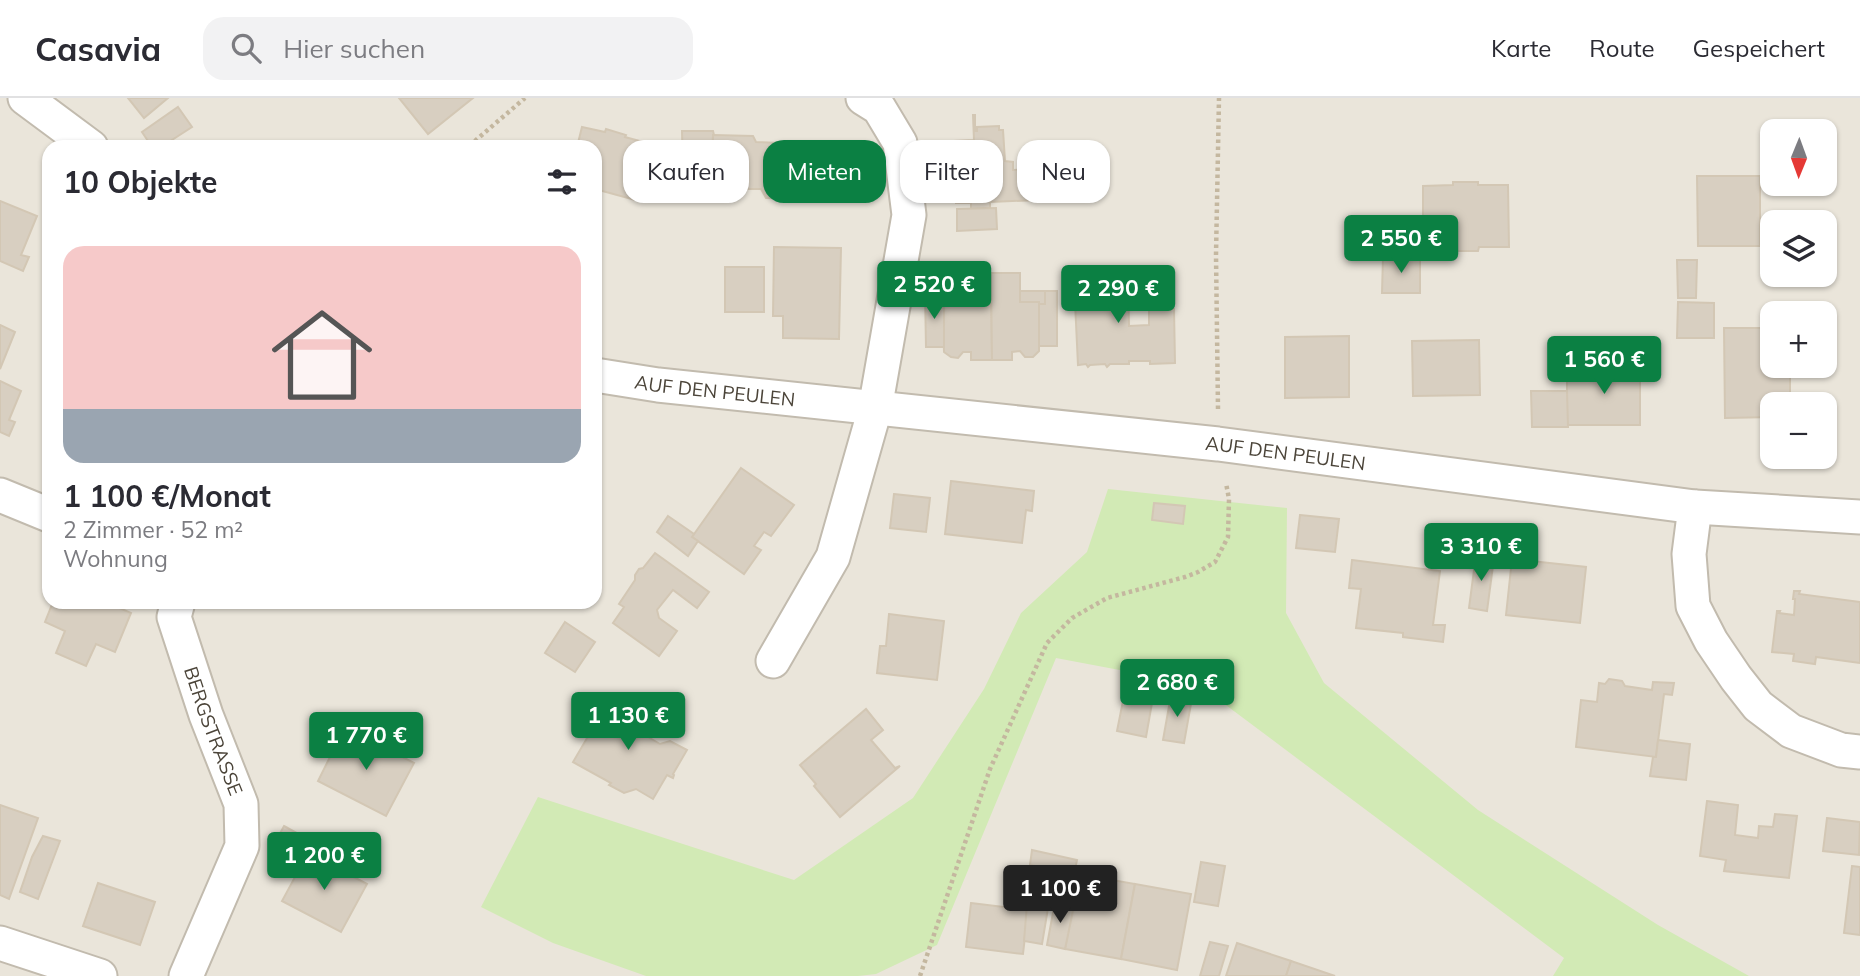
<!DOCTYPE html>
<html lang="de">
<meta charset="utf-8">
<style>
body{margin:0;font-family:Mulish,sans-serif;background:#f2f2f3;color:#2b2b33;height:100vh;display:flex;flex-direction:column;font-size:26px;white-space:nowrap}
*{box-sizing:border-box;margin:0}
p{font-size:23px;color:#7c7c81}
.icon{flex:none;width:38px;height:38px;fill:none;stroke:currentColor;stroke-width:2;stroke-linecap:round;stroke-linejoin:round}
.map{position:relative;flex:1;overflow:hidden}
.panel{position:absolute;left:42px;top:42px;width:560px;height:469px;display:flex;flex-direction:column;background:#fff;border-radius:21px;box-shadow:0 2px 5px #0004}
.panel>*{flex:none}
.top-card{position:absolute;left:623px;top:42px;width:665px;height:63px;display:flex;gap:14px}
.needle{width:46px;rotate:181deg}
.fabs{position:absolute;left:1760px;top:21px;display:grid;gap:14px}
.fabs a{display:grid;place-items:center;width:77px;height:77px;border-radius:14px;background:#fff;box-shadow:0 2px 5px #0004;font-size:35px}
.price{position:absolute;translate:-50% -60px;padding:0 16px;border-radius:7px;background:#0b8043;color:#fff;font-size:23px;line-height:46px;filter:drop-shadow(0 2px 4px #0008)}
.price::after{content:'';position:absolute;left:50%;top:42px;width:21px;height:16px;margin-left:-10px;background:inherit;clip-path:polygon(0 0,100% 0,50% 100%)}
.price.on{background:#222;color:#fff}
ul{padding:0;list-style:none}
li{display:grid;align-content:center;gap:14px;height:371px;padding:0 21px}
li+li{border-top:2px solid #e1e1e2}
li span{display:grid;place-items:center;height:217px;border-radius:21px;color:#555}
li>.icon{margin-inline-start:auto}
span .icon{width:126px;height:126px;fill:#fffc;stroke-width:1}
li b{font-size:30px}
h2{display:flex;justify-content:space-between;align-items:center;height:84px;padding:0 21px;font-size:30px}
.chip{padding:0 24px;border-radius:21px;background:#fff;box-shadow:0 2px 5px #0004;font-size:24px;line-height:63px}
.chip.on{background:#0b8043;color:#fff}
header{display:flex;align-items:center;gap:42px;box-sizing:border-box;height:98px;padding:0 35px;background:#fff;border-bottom:2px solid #e1e1e2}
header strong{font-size:33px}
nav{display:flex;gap:38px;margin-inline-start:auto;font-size:24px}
.search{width:490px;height:63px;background:#f2f2f3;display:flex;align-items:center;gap:18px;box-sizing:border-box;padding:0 24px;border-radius:21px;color:#7c7c81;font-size:26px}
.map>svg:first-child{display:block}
.residential{fill:#eae5da;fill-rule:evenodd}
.green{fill:#d2eab5}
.building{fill:#d8cfc1;stroke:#d3c7b4;stroke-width:2}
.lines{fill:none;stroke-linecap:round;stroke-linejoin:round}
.minor-casing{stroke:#c2bbae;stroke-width:37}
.path{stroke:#c4b79f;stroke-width:4.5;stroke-dasharray:3.5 3.5;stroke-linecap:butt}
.minor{stroke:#fff;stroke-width:33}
.labels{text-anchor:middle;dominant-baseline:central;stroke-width:5;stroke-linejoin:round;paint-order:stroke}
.street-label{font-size:19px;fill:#4b4439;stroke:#fff}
</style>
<header>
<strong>Casavia</strong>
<div class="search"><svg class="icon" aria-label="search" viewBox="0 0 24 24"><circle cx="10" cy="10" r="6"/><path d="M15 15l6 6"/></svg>Hier suchen</div>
<nav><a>Karte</a><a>Route</a><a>Gespeichert</a></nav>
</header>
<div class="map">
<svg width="1860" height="878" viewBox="0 0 1860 878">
<rect width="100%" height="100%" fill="#f6f3ec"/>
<path class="residential" d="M0 0H1860V878H0ZM1773 33H1825V86H1773ZM49 49H595V504H49ZM1773 124H1825V177H1773ZM1773 215H1825V268H1773ZM1773 306H1825V359H1773Z"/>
<path class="green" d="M1108 391 1287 410 1286 515 1324 585 1478 712 1658 827 1749 878H1553L1564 860 1199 587 1056 560 937 847 876 876 858 878H646L553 845 481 809 538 699 794 782 913 700 984 591 1021 515 1087 454Z"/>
<g class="building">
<path d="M128 0H168L144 20Z"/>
<path d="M399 0H473L428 36Z"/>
<path d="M178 9 192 29 161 49H152L142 34Z"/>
<path d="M973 17H975V33H977V29L999 28V32H1003L1005 63 1013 64V72L1035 71V69H1037L1038 102 990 104V110L971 111V105H956L954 43 974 42Z"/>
<path d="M582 29 605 34 606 31 626 37 625 39 654 47 639 103 595 91V49H577Z"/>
<path d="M682 33H713L714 37H713L712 74 683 73Z"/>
<path d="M713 37 753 38 756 44 781 45 792 63H806L805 101 766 100 761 91H712Z"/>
<path d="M1697 78H1760V148H1698Z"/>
<path d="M1453 84H1478V87H1508L1509 149H1479L1478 153H1453V149H1423V88L1453 87Z"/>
<path d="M0 103 37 118 21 157 29 159 23 173 0 163Z"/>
<path d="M996 110 997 131 957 133V111Z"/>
<path d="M774 149 841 150 839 241 783 240V218H773Z"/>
<path d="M1383 159H1420V195H1382Z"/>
<path d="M1677 162H1697L1696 200H1678Z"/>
<rect x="725" y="169" width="39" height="45"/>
<path d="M991 175 992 262H971V254H963L958 260 951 259 944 254 943 205H963V176Z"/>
<path d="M991 175H1020V204H1039V253L1033 259H1025L1020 253 1012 254V262H992Z"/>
<path d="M1128 175 1129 228 1149 227V211H1174L1175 265 1150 266V263H1129V266H1110L1107 269 1105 266 1090 267 1088 269 1086 266 1078 267 1075 204 1077 205V176Z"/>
<path d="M1020 193H1045V206H1039V204H1020Z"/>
<path d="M1045 193H1057V248H1039V206H1045Z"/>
<path d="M925 194H938V207H944V249H926Z"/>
<path d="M938 194H962L963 205H943L944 207H938Z"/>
<path d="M1678 204 1714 205V240H1677Z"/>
<path d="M0 227 15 234 0 271Z"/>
<path d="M1724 230H1773V268H1790V306H1773V319L1725 320Z"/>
<path d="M1349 238V299L1285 300V239Z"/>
<path d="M1479 242 1480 297 1413 298 1412 243Z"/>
<path d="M1640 269V327H1567V270Z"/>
<path d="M0 283 21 293 9 322 15 324 9 338 0 334Z"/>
<path d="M1531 293H1567L1568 329H1532Z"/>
<path d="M741 370 794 407 771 438 764 434 754 448 761 452 744 476 692 439Z"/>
<path d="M951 383 1034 393 1032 413 1026 412 1022 445 945 436Z"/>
<path d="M894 396 930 400 926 434 890 430Z"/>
<path d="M1154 405 1185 408 1183 426 1152 422Z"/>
<path d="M1300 417 1339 421 1335 454 1296 450Z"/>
<path d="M668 418 694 436 692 439 698 443 688 458 657 434Z"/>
<path d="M655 455 709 494 697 510 673 492 657 512 659 520 677 533 659 558 613 525 624 509 619 506 635 482V477L639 471 643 470Z"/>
<path d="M1476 457 1494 460 1487 513 1469 510Z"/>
<path d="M1512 461 1586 469 1580 525 1506 517Z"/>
<path d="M1352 462 1440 473 1433 527H1445L1443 544 1403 539V535L1356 530 1361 491 1349 490Z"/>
<path d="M1794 493H1800L1799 496 1860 504V565L1816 559 1815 566 1793 563 1794 556 1772 554 1777 513H1780L1779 515 1794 517 1795 501H1793Z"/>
<path d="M53 504H106L131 515 115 554 96 546 86 568 56 555 65 533 45 524Z"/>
<path d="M889 516 944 523 937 582 877 575 880 548H886Z"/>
<path d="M565 524 595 544 575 574 545 555Z"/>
<path d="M1609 581 1622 583 1625 588 1652 592 1653 584 1674 585 1672 597 1664 596 1656 659 1576 649 1581 602 1597 604 1599 585 1605 586Z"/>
<path d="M1127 583 1155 588 1146 639 1117 633Z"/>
<path d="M1171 597 1192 600 1184 645 1163 642Z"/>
<path d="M614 600 652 620 643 636 660 646 670 643 687 652 673 676 674 677 673 680 667 677 653 701 636 691 624 695 609 687 611 685 573 664 600 618 603 619Z"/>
<path d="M866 611 883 632 871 642 895 670 900 668 840 719 814 688 816 686 800 667Z"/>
<path d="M345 629 414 665 386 718 318 683Z"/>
<path d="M1658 642 1690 646 1686 682 1650 678 1653 659H1656Z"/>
<path d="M1707 703 1738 707 1735 737 1758 740 1759 728 1773 729 1775 716 1797 718 1789 780 1724 773 1726 762 1700 758Z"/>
<path d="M0 707 38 720 9 801 0 797Z"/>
<path d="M1827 720 1860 724 1859 757 1823 753Z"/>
<path d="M284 728 315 745 303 764 273 748Z"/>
<path d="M43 738 60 743 38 801 20 794 32 759Z"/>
<path d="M1032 752 1077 762 1074 776 1030 767Z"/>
<path d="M308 755 367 786 341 834 282 803Z"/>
<path d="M1201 764 1225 768 1218 808 1194 804Z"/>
<path d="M1852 768 1860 769V837L1844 835Z"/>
<path d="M1079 776 1109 781V778H1112V782L1135 786 1121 861 1065 851Z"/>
<path d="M98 785 155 804 140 847 83 828Z"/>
<path d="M1135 786 1191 796 1177 872 1121 861Z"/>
<path d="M1055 804 1074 808 1065 851 1047 847Z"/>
<path d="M971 805 1028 812 1023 856 966 849Z"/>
<path d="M1027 806 1048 810 1042 846 1024 843Z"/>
<path d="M1210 844 1228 848 1219 878H1200Z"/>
<path d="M1237 845 1291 863 1286 878H1226Z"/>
<path d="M1291 863 1335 878H1286Z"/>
</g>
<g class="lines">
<defs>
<g id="minor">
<path d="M25 0 91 49"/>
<path id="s1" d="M595 277 658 287 1218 346 1695 409 1860 419"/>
<path d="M0 397 49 417"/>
<path d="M1695 409 1689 456 1693 508 1711 543 1736 580 1758 608 1791 633 1841 652 1860 654"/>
<path id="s2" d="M178 504 174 519 206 617 241 706 242 748 186 878"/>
<path d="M773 563 833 459 875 311 909 117 900 45 879 10 863 0"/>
<path d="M0 845 100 878"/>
</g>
</defs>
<use href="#minor" class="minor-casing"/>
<g class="path">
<path d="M471 49 476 42 525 0"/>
<path d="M1218 311 1216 157 1219 0"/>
<path d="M920 878 990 671 1047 545 1072 520 1107 500 1185 479 1198 474 1215 464 1228 439 1229 401 1226 385"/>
</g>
<use href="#minor" class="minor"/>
</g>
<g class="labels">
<g class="street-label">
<text stroke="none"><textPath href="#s1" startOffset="121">AUF DEN PEULEN</textPath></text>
<text stroke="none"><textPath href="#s1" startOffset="695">AUF DEN PEULEN</textPath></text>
<text stroke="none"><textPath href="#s2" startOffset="136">BERGSTRASSE</textPath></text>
</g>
</g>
</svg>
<div class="fabs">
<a><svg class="needle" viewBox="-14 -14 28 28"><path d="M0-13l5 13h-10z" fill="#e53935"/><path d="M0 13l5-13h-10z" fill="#7c7c81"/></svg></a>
<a><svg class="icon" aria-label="layers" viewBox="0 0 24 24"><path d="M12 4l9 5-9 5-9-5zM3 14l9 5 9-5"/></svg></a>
<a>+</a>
<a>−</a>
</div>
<b class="price" style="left:1401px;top:177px">2 550 €</b>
<b class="price" style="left:934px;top:223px">2 520 €</b>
<b class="price" style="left:1118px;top:227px">2 290 €</b>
<b class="price" style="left:1604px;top:298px">1 560 €</b>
<b class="price" style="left:1481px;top:485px">3 310 €</b>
<b class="price" style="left:1177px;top:621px">2 680 €</b>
<b class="price" style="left:628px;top:654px">1 130 €</b>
<b class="price" style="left:366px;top:674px">1 770 €</b>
<b class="price" style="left:324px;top:794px">1 200 €</b>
<b class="price on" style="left:1060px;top:827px">1 100 €</b>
<div class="top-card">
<a class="chip">Kaufen</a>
<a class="chip on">Mieten</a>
<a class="chip">Filter</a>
<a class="chip">Neu</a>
</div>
<section class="panel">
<h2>10 Objekte<svg class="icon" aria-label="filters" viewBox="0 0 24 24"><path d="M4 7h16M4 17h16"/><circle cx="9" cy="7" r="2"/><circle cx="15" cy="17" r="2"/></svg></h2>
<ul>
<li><span style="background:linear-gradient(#f6c9c9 75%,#9aa5b1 0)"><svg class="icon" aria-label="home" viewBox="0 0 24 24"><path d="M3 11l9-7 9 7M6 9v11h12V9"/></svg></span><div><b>1 100 €/Monat</b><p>2 Zimmer · 52 m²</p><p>Wohnung</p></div></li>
</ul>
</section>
</div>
